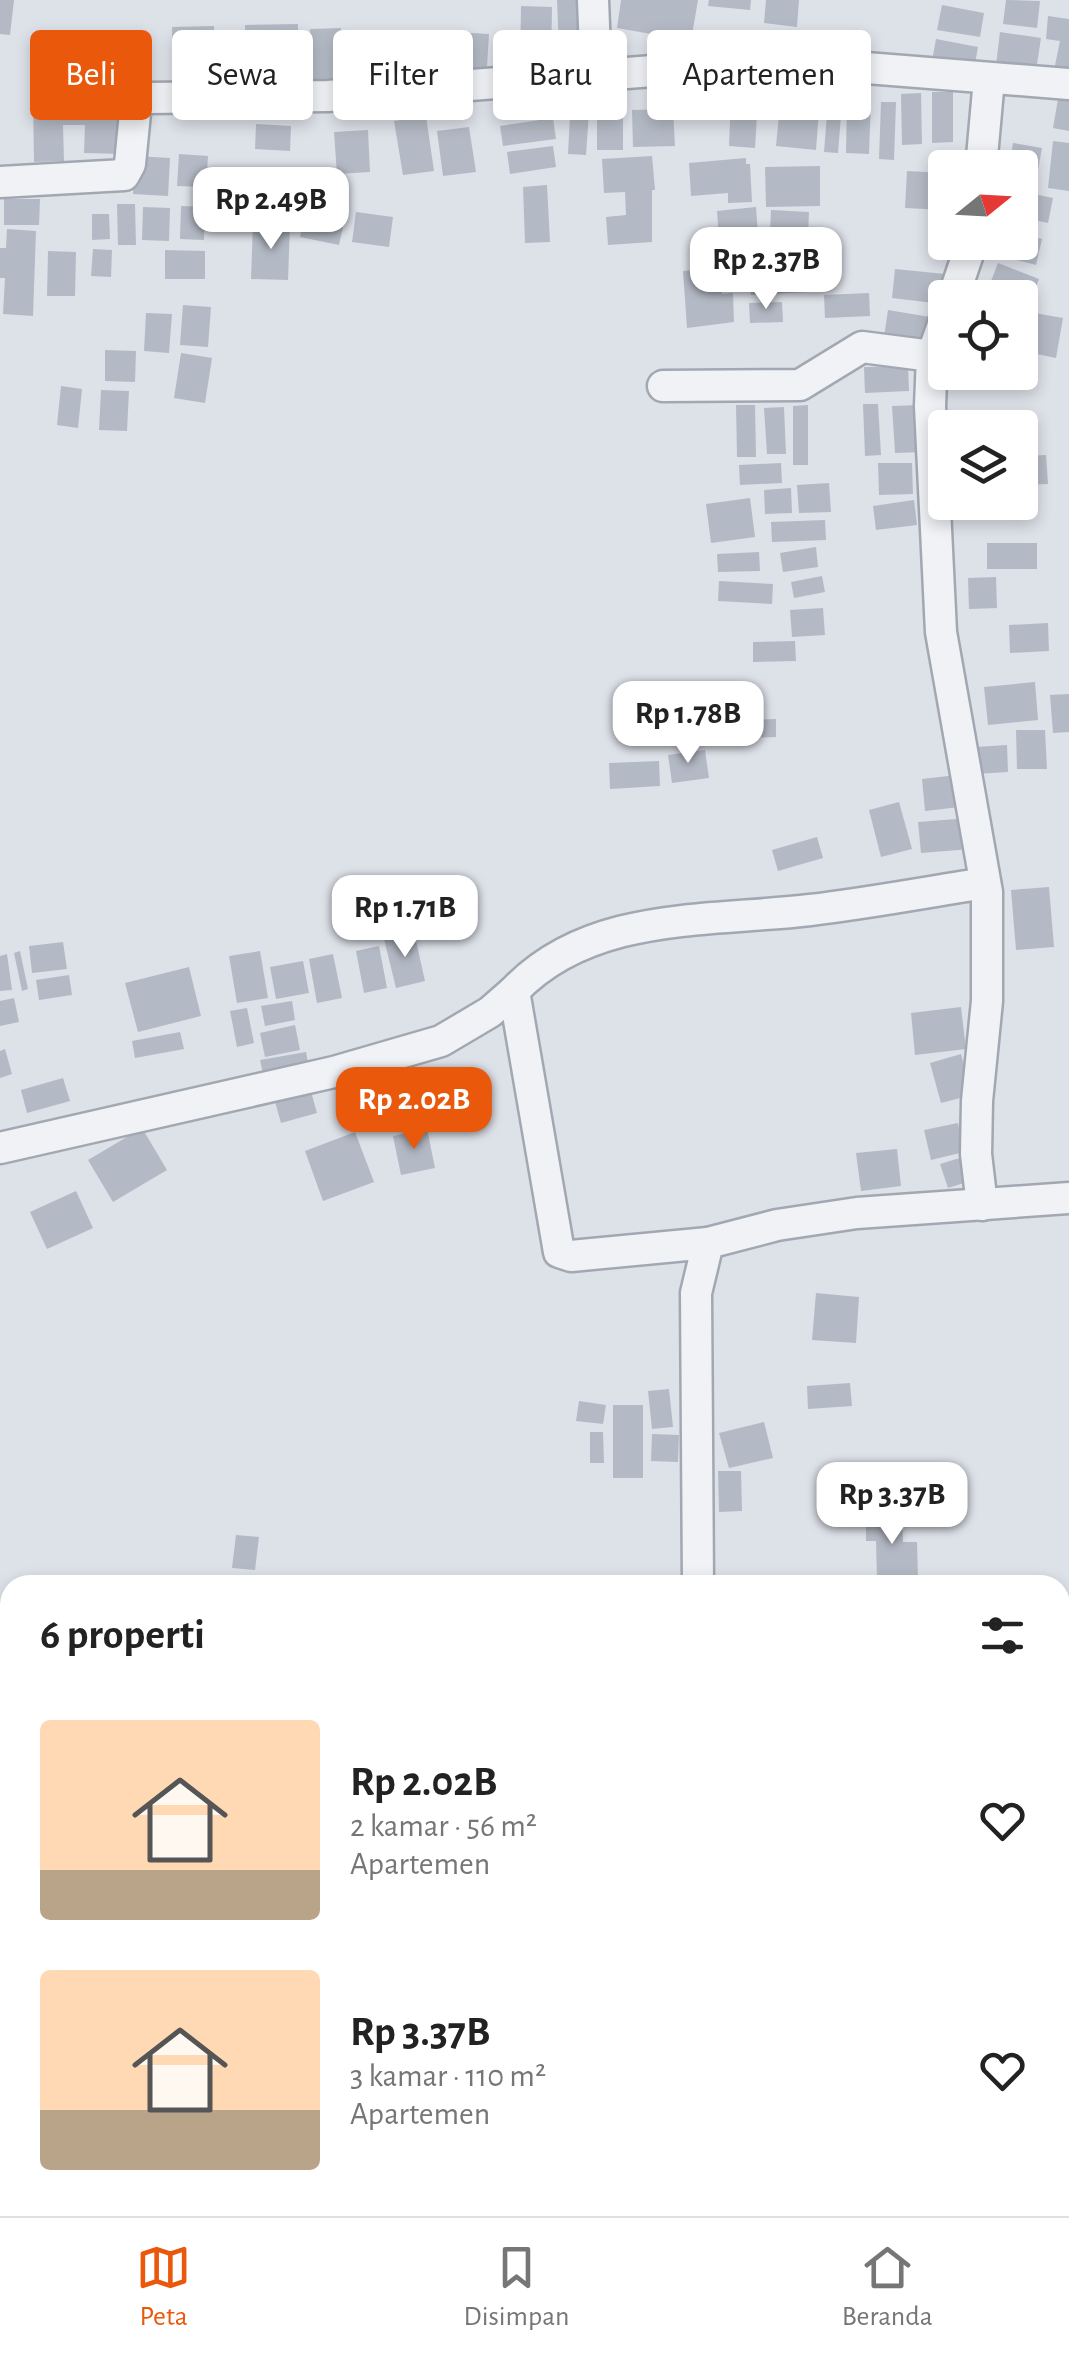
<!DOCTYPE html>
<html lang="id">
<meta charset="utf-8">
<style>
body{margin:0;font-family:"Alegreya Sans",sans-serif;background:#f6f6f6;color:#222;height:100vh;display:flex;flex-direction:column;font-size:38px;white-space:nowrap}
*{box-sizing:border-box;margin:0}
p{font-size:32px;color:#767676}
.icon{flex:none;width:55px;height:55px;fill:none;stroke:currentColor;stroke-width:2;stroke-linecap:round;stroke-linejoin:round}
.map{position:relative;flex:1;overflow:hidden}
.panel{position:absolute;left:0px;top:1575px;width:1070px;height:642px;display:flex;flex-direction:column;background:#fff;border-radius:30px 30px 0 0;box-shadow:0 5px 15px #0003}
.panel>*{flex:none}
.top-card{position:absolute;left:30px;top:30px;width:1010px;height:90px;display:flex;gap:20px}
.needle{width:65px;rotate:72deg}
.controls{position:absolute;left:928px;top:150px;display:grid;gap:20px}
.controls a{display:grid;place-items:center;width:110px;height:110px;border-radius:10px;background:#fff;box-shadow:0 5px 15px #0003;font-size:50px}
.price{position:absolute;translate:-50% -85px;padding:0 22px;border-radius:20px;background:#fff;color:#222;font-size:32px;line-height:65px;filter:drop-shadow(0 2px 5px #0008)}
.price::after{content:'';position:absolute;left:50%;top:60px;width:30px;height:22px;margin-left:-15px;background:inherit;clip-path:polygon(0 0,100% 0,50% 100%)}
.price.active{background:#ea580c;color:#fff}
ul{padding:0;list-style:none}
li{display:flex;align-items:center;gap:30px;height:250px;padding:0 40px}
li span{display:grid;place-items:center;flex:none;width:280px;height:200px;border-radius:10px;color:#555}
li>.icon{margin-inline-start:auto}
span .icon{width:120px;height:120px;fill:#fffc;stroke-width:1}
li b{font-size:42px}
h2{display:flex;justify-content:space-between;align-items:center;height:120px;padding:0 40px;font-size:42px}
.pill{padding:0 35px;border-radius:10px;background:#fff;box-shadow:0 5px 15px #0003;font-size:35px;line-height:90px}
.pill.active{background:#ea580c;color:#fff}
.dock{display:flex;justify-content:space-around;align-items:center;height:140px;border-top:2px solid #e0e0e0;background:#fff;font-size:28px;color:#767676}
.dock a{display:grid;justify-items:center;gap:5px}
.dock .active{color:#ea580c}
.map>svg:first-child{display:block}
.building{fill:#b4bac5}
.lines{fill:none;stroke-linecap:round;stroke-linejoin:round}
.minor-casing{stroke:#a2a8b2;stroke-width:35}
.minor{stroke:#f0f2f6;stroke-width:30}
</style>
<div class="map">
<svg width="1069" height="2216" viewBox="0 0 1069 2216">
<rect width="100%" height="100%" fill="#dde1e8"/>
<g class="building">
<path d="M0 0H14L10 35 0 34Z"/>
<path d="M557 0H590L593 72 560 73Z"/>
<path d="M621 0H698L691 41 617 28Z"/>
<path d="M709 0H751L750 10 708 6Z"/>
<path d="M766 0H799L797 27 764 23Z"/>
<path d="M1006 0 1040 1 1037 28 1003 24Z"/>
<path d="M942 5 984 13 980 37 937 30Z"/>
<path d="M521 6 552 7 551 71H520Z"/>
<path d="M1048 16 1069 19V73L1054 70 1060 41 1046 39Z"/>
<path d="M298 24V73L246 74 245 25Z"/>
<path d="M214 26 215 75H173L172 27Z"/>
<path d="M341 28 343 90 312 91 310 29Z"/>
<path d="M455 32 489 34 486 83 452 81Z"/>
<path d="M1000 32 1041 38 1036 71 996 65Z"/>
<path d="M497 34H519L518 81 496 80Z"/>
<path d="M402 36V77L365 78 364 37Z"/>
<path d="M936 39 978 47 974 69 932 61Z"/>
<path d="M932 92H953V142L932 143Z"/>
<path d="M921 93 922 144 902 145 901 94Z"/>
<path d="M1059 93 1069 95V131L1053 128Z"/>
<path d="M781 94 820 98 816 150 776 146Z"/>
<path d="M571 96 590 97 586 155 568 154Z"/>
<path d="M63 97V101L125 100 124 154 84 153 85 125H63L64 161 34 162 33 98Z"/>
<path d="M731 98 758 99 755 148 729 146Z"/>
<path d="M847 100 871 101 869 154 846 153Z"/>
<path d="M828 102 842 103 838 153 824 152Z"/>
<path d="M881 102H896L894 160 879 159Z"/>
<path d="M673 109 675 146 633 147 632 110Z"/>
<rect x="597" y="112" width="26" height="38"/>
<path d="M426 116 434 171 403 175 394 121Z"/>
<path d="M553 118 556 139 503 146 500 126Z"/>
<path d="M256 124 291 126 290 151 255 149Z"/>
<path d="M469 127 476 172 443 176 437 131Z"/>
<path d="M368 130 370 172 337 174 334 132Z"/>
<path d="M1053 141 1069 143V191L1048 188Z"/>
<path d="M1013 143 1042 148 1036 181 1020 179V168H1009Z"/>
<path d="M553 146 556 167 510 174 507 152Z"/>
<path d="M179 154 208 156 206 187 177 186Z"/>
<path d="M135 156 170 158 168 196 133 194Z"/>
<path d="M652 156 655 190H652V242L608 245 606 217 626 215 625 192 604 193 602 159Z"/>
<path d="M746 158V164H750L752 202 728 203V193L691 196 689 163Z"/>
<path d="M820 166V206L766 207 765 167Z"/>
<path d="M907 171 945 173V210L905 208Z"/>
<path d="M547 185 550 242 525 243 523 187Z"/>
<path d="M1020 191 1053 198 1048 223 1020 217Z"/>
<path d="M4 199H40L39 225H4Z"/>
<path d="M117 204H135L136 245H118Z"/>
<path d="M307 205 346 213 339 245 300 237Z"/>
<path d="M181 206 205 207 204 240 180 239Z"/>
<path d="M143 207 170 208 169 241 142 240Z"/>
<path d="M756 207 759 249 720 253 717 211Z"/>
<path d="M771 210 809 212 807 261 769 259Z"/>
<path d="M356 212 393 217 389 247 352 242Z"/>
<path d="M92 214H109L110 239 92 240Z"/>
<path d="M253 223 290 224 288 280 251 279Z"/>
<path d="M7 229 36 231 33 316 3 314 5 278H0V248H6Z"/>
<path d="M1020 233 1042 239 1036 265 997 255 1000 242H1020Z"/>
<path d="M93 249 112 250 111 277 91 276Z"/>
<path d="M165 250 205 251V279H165Z"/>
<path d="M48 251 76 252 75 296H47Z"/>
<path d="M998 263 1039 279 1029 305 1020 302V298H1009L988 289Z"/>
<path d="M720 268 722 294 733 293 734 322 687 328 683 271Z"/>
<path d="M806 269 808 292 751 295 749 273Z"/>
<path d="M895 269 945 274 942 304 892 298Z"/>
<path d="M869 293 870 316 825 318 824 295Z"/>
<path d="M782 302 783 322 750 323 749 303Z"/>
<path d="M183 305 211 307 208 347 180 345Z"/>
<path d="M888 310 930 317 924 351 883 343Z"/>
<path d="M146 313 172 314 169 353 144 351Z"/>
<path d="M1034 313 1063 318 1056 358 1027 352Z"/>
<path d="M105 350 136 351 135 382 105 381Z"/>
<path d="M181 353 212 358 205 403 174 398Z"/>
<path d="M908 366 909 391 865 393 864 367Z"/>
<path d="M61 386 82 389 78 428 57 425Z"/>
<path d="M101 390 129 391 127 431 99 430Z"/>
<path d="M863 404H878L881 455 865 456Z"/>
<path d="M736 405H755L756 457H737Z"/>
<path d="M808 405V465H793V406Z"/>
<path d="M921 405 923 452 895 453 892 406Z"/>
<path d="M784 407 786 454H767L764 408Z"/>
<path d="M1046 455 1048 484 1020 485V456Z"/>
<path d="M781 463 782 483 740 485 739 465Z"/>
<path d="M878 463H912L913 494 879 495Z"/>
<path d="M829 483 831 512 799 513 797 485Z"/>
<path d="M791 488 792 513 765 514 764 490Z"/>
<path d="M750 498 755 537 711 543 706 504Z"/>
<path d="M914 500 917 525 876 530 873 506Z"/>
<path d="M948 502H974L975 519 949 520Z"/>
<path d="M825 520 826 540 772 542 771 522Z"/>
<rect x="987" y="543" width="50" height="26"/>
<path d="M816 547 818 567 783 572 780 553Z"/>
<path d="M759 552 760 571 718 572 717 554Z"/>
<path d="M822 576 825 592 794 598 791 582Z"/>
<path d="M996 577 997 608 969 609 968 578Z"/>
<path d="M719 581 773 584 772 604 718 601Z"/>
<path d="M823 608 825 635 792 637 790 610Z"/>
<path d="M1048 623 1049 651 1010 653 1009 625Z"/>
<path d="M795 641 796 661 753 662V642Z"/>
<path d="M1035 682 1038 720 988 725 984 687Z"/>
<path d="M1069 694V732L1053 733 1050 695Z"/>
<path d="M776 719V737L742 738V720Z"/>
<path d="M1016 730H1045L1047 769H1017Z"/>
<path d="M1007 745 1008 772 976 774 975 747Z"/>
<path d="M705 750 709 778 672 783 668 755Z"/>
<path d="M659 761 660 786 610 789 609 763Z"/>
<path d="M957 775 960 807 925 811 922 779Z"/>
<path d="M899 802 912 849 881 857 869 810Z"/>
<path d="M969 818 971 849 921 853 918 822Z"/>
<path d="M817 837 823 858 778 871 772 850Z"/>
<path d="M1049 887 1054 947 1016 950 1011 890Z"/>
<path d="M414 932 425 981 396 988 384 939Z"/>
<path d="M63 942 67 969 32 973 29 946Z"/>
<path d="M379 946 387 988 364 993 356 951Z"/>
<path d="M20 951 28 989 22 991 14 953Z"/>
<path d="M260 951 268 998 237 1003 229 956Z"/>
<path d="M7 954 12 990 0 991V956Z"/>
<path d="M333 954 342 998 317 1003 309 959Z"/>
<path d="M303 961 309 993 276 999 270 967Z"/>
<path d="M189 967 201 1016 138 1032 125 983Z"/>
<path d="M69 975 72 995 39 1000 36 980Z"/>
<path d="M14 998 19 1022 0 1026V1001Z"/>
<path d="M292 1001 295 1020 265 1026 261 1006Z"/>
<path d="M961 1007 966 1049 915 1055 911 1013Z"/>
<path d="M247 1008 254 1043 237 1047 230 1011Z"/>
<path d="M295 1025 300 1050 265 1057 260 1033Z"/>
<path d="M180 1032 184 1049 135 1058 132 1041Z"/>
<path d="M5 1049 12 1074 0 1078V1051Z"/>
<path d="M306 1052 310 1074 265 1083 260 1060Z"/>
<path d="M961 1054 972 1095 941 1103 930 1063Z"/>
<path d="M63 1078 70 1101 27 1113 21 1090Z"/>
<path d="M310 1088 317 1113 281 1123 274 1098Z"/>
<path d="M958 1123 964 1152 931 1160 924 1130Z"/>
<path d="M142 1128 167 1170 113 1202 88 1160Z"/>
<path d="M427 1129 435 1168 401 1175 393 1136Z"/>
<path d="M355 1132 374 1182 323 1201 305 1151Z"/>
<path d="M897 1149 901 1186 861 1191 856 1153Z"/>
<path d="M963 1157 970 1181 948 1188 940 1164Z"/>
<path d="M76 1191 93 1228 47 1249 30 1212Z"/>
<path d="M816 1293 859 1297 856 1343 812 1340Z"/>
<path d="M850 1383 852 1406 808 1409 807 1386Z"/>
<path d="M669 1389 673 1427 652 1429 648 1391Z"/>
<path d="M579 1401 606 1405 603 1424 576 1421Z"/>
<rect x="613" y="1405" width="30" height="73"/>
<path d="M764 1422 773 1458 729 1468 719 1433Z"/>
<path d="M590 1432H603L604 1463H590Z"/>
<path d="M652 1434 679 1435 678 1462 651 1461Z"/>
<path d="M718 1471H741L742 1511 719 1512Z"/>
<path d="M902 1513 903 1542H917L918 1578 877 1579 876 1541H866V1514Z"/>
<path d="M236 1535 259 1537 255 1570 232 1568Z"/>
<path d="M113 1577 140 1578V1585H113Z"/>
<path d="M0 1729 10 1760V1768L0 1771Z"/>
<path d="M0 1913 10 1945V1983L0 1985Z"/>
<path d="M1067 2119 1069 2153 1060 2154V2120Z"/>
<path d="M10 2161V2199L0 2200V2162Z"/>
<path d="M149 2208 150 2216H108L107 2209Z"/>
<path d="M219 2208H253V2209L221 2216Z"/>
<path d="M393 2208H416L417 2216H394Z"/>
<path d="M678 2208H716L719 2216H680Z"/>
<path d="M727 2208H768L769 2216H728Z"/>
<path d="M803 2208H844L845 2216H804Z"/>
<path d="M1003 2208H1043V2216H1004Z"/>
</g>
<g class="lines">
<defs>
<g id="minor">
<path d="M593 0 596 77"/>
<path d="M981 168 989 79"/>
<path d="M0 182 124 175 130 164 136 103 147 98 328 96 718 66 803 63 1069 84"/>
<path d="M953 298 972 242"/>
<path d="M945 319 932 356 930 406 941 632 987 892V1001L977 1101 976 1154 982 1205"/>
<path d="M663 386 800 385 862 347 932 356"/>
<path d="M514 991C590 911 709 922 810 910 869 903 927 892 985 883"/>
<path d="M0 1148 334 1072 441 1041 490 1012 514 991 559 1252 571 1256 708 1243"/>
<path d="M698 1585 696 1293 708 1243 777 1225 857 1213 1069 1198"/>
<path d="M1060 2012H1069"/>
<path d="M0 2093 10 2091"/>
<path d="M184 2208 185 2216"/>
<path d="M957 2208V2216"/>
</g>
</defs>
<use href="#minor" class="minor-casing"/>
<use href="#minor" class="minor"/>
</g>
</svg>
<div class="controls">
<a><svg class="needle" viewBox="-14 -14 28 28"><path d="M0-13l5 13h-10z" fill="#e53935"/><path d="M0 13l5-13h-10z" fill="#767676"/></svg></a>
<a><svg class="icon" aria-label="locate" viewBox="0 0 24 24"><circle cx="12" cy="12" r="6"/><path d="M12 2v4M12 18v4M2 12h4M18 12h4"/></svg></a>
<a><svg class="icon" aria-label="layers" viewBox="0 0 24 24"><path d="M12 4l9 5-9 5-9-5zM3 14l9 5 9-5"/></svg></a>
</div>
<b class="price" style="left:271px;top:252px">Rp 2.49B</b>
<b class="price" style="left:766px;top:312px">Rp 2.37B</b>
<b class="price" style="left:688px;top:766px">Rp 1.78B</b>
<b class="price" style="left:405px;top:960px">Rp 1.71B</b>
<b class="price active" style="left:414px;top:1152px">Rp 2.02B</b>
<b class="price" style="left:892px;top:1547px">Rp 3.37B</b>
<div class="top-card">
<a class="pill active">Beli</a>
<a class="pill">Sewa</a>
<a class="pill">Filter</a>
<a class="pill">Baru</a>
<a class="pill">Apartemen</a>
</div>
<section class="panel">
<h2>6 properti<svg class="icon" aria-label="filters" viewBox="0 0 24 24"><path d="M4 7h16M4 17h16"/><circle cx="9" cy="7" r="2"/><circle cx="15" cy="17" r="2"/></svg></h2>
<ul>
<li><span style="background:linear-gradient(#ffd9b3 75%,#b9a48a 0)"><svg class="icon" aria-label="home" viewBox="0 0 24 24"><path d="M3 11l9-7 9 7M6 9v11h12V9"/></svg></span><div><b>Rp 2.02B</b><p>2 kamar · 56 m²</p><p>Apartemen</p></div><svg class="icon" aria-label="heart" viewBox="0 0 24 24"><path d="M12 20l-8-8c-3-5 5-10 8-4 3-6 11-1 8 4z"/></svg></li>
<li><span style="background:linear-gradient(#ffd9b3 70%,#b9a48a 0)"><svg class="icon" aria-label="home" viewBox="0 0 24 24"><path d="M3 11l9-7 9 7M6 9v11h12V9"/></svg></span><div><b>Rp 3.37B</b><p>3 kamar · 110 m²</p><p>Apartemen</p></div><svg class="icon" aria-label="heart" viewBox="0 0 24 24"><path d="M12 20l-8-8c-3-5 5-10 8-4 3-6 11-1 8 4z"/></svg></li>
</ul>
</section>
</div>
<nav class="dock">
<a class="active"><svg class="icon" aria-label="map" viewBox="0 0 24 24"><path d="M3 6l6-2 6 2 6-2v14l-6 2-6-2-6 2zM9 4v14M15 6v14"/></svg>Peta</a>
<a><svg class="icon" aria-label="saved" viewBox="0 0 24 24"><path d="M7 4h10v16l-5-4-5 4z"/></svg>Disimpan</a>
<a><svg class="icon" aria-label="home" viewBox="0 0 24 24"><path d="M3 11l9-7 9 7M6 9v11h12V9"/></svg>Beranda</a>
</nav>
